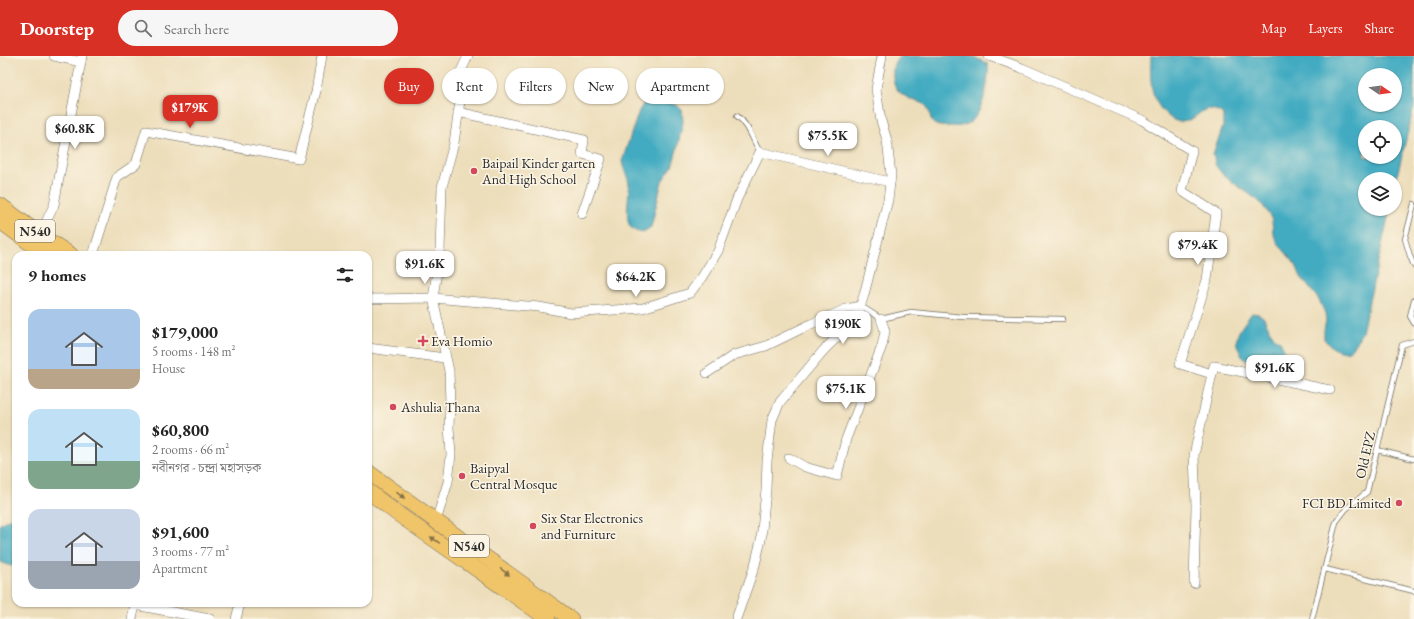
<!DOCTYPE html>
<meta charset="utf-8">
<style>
body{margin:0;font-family:"EB Garamond","Noto Serif Bengali",serif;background:#f6f6f6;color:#222;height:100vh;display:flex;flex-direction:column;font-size:15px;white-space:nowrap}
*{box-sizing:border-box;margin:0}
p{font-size:13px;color:#767676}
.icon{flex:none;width:22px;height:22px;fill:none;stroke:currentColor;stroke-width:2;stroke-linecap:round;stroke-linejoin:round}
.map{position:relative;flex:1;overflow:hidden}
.drawer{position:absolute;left:12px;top:195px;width:360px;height:356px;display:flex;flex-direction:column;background:#fff;border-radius:12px;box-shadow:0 1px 3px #0004}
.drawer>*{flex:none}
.guide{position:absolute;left:384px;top:12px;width:380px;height:36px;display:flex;gap:8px}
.needle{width:26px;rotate:103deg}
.fabs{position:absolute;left:1358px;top:12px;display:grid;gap:8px}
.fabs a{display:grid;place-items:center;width:44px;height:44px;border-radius:50%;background:#fff;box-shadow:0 1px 3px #0004;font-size:20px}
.price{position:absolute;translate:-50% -34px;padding:0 9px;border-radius:8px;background:#fff;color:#222;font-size:13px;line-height:26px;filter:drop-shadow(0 1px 2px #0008)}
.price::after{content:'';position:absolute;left:50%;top:24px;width:12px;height:9px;margin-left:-6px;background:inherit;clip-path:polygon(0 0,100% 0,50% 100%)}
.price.on{background:#d93025;color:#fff}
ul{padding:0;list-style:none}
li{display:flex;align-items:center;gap:12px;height:100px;padding:0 16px}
li span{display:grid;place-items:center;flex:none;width:112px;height:80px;border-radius:12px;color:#555}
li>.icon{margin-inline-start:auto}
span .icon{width:48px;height:48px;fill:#fffc;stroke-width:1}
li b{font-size:17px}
h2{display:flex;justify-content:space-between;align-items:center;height:48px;padding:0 16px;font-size:17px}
.chip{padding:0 14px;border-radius:18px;background:#fff;box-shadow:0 1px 3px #0004;font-size:14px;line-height:36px}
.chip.on{background:#d93025;color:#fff}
header{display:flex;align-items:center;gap:24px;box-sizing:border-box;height:56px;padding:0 20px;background:#d93025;color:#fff}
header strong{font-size:19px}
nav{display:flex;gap:22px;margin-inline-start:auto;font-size:14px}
.search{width:280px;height:36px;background:#f6f6f6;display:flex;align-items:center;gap:10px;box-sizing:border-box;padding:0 14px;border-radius:22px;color:#767676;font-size:15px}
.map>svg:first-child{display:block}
.water{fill:#42abc1;stroke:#366b76;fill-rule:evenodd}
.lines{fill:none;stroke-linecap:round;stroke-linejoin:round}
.service-casing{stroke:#6f6a5d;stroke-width:6}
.minor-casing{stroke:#6f6a5d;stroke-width:10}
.trunk-casing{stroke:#6f6a5d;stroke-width:16}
.service{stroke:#fff;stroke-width:4.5}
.minor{stroke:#fff;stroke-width:9}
.trunk{stroke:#f0c469;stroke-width:15}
.oneway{fill:#847047}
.poi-dot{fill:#d1495b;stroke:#fcf5e5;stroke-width:1.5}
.labels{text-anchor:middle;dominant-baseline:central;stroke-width:3;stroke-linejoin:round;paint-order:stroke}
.shield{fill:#fcf5e5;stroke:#6a6863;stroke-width:1}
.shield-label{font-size:13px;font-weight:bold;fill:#2b2b2b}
.poi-label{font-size:14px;fill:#2b2b2b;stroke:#fcf5e5;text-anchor:start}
.street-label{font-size:14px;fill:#2b2b2b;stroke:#fcf5e5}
</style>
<header>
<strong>Doorstep</strong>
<div class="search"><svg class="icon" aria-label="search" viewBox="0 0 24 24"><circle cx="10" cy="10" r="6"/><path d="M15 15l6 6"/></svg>Search here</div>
<nav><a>Map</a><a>Layers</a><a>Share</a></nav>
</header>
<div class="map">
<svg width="1414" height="563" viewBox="0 0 1414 563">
<rect width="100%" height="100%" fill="#fcf5e5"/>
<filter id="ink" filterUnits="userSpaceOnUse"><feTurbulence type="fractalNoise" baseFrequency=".025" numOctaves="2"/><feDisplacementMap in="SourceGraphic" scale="8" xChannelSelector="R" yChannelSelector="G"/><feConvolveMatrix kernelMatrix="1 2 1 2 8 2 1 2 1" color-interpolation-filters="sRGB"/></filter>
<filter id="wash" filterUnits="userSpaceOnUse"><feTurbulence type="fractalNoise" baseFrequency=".012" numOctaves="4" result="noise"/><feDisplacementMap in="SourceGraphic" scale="16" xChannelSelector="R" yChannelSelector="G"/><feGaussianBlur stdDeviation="0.9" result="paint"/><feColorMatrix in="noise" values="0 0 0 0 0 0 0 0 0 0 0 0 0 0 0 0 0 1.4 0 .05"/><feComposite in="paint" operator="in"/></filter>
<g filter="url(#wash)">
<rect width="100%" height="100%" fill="#eddebb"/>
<g class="water">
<path d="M901 0H972L988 8C989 24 984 57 969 67 964 70 957 71 951 70 947 70 941 71 936 69 928 65 932 54 925 49 921 46 917 46 913 44 899 38 892 32 893 15 893 8 895 3 901 0Z"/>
<path d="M1151 0H1414V51L1395 128V123H1365V153H1390L1362 276 1357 285 1349 295C1337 297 1332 292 1324 283V274L1326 265 1325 257 1319 244 1301 221 1296 209 1277 186 1273 177 1272 164 1267 155 1259 145 1224 120 1216 110 1213 98 1223 71V58C1201 44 1202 63 1182 66 1177 66 1171 63 1168 60 1149 44 1150 22 1151 0ZM1365 19H1395V49H1365ZM1365 71H1395V101H1365Z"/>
<path d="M650 44 677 49 682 54 683 66 677 93 672 111 662 125 651 171 643 176C641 176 636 176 634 174 622 167 630 140 629 129 629 122 623 114 622 105L639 55 644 47Z"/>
<path d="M1252 257 1259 258 1264 262 1270 275 1275 282 1280 285 1284 293 1282 304 1272 312C1268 312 1264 312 1260 312 1248 309 1234 294 1237 281 1239 273 1247 264 1252 257Z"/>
<path d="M14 460H16V510C10 510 5 509 0 505V468Z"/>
</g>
</g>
<g filter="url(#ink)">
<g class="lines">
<defs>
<g id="service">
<path d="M737 60C749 69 752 83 760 96"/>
<path d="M1414 148 1405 183 1410 200 1414 210"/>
<path d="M1414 244 1410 260 1414 267"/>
<path d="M861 250 881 263 911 256 963 261 1063 263"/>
<path d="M1377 394 1414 403"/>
<path d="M1325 513 1414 535"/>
<path d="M1312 563 1336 466 1346 453 1367 436 1402 289 1414 285"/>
</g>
<g id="minor">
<path d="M54 0 81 6"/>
<path d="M989 0 1022 12 1142 64 1192 95 1182 135 1216 157 1207 224 1180 308 1212 318 1194 399 1196 450 1194 527"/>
<path d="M458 56 584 84 582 98 601 103 582 158"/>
<path d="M40 179 54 149 82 0"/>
<path d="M93 199 117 121 136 108 146 75 299 103 316 35 322 0"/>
<path d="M368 243 433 242 539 251 571 257 643 252 690 237 702 221 718 195 737 143 760 96 890 126"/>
<path d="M368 292 445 302"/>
<path d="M707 317 734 299 766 290 811 268 846 253 861 250"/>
<path d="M1212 318 1214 310 1330 334"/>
<path d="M789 402 805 411 837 420 846 383 882 290 885 275 881 263"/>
<path d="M436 465 448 426 451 398 449 371 450 348 449 315 433 242 440 195 442 131 454 87 460 45 461 15 468 0"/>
<path d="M132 563 135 549 210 563"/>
<path d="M236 563 240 547"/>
<path d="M736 563 755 509 761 484 766 434 767 405 772 364 780 346 823 295 848 270 858 257 864 239 888 144 891 119 887 84 881 65 876 33 882 0"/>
</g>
<g id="trunk">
<path d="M0 149 40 179 71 199"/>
<path d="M0 165 46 199"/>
<path d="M368 416 571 563"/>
<path d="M368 435 395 456 548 563"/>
</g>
</defs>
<use href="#service" class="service-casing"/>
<use href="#minor" class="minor-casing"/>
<use href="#trunk" class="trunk-casing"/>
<use href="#service" class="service"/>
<use href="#minor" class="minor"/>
<use href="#trunk" class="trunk"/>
</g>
<defs><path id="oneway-solid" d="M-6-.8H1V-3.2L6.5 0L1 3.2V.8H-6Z"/></defs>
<g class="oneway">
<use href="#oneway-solid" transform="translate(400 439) rotate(36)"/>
<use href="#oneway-solid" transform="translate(435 484) rotate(-145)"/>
<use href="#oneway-solid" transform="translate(505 516) rotate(36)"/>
</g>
</g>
<g class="poi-dot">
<circle cx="474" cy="115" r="4"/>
<path d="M421 279h4v4h4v4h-4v4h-4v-4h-4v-4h4z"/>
<circle cx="393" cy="351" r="4"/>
<circle cx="462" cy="420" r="4"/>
<circle cx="1399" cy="447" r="4"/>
<circle cx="533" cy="470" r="4"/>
</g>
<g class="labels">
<g class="shield">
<rect x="15" y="164" width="40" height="22" rx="3"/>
<rect x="449" y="479" width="40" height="22" rx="3"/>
</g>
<g class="shield-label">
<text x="35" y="175">N540</text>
<text x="469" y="490">N540</text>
</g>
<g class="poi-label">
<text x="482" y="107">Baipail Kinder garten<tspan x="482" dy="16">And High School</tspan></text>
<text x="431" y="285">Eva Homio</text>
<text x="401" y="351">Ashulia Thana</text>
<text x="470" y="412">Baipyal<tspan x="470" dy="16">Central Mosque</tspan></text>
<text x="1391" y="447" text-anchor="end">FCI BD Limited</text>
<text x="541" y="462">Six Star Electronics<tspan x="541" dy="16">and Furniture</tspan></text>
</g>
<g class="street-label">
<text transform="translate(1365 399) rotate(-77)">Old EPZ</text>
</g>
</g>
</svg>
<div class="fabs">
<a><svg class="needle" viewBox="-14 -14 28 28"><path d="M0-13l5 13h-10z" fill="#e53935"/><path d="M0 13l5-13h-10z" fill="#767676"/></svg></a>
<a><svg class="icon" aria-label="locate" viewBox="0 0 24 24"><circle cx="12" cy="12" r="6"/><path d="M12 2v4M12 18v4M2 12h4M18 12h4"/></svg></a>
<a><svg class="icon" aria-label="layers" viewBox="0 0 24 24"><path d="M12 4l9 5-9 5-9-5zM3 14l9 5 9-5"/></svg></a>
</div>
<b class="price on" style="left:190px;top:73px">$179K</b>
<b class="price" style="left:75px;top:94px">$60.8K</b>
<b class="price" style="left:828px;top:101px">$75.5K</b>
<b class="price" style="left:1198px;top:210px">$79.4K</b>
<b class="price" style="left:425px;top:229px">$91.6K</b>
<b class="price" style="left:636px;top:242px">$64.2K</b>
<b class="price" style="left:843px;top:289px">$190K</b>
<b class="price" style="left:1275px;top:333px">$91.6K</b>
<b class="price" style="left:846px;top:354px">$75.1K</b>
<div class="guide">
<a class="chip on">Buy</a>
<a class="chip">Rent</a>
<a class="chip">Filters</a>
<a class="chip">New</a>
<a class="chip">Apartment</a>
</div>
<section class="drawer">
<h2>9 homes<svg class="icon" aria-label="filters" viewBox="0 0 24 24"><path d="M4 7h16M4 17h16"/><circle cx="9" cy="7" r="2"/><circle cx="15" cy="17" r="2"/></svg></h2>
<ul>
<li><span style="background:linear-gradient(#a9c7e8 75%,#b9a48a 0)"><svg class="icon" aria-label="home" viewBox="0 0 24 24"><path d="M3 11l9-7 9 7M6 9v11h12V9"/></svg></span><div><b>$179,000</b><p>5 rooms · 148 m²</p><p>House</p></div></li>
<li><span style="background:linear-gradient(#bfe0f5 65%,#7fa58c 0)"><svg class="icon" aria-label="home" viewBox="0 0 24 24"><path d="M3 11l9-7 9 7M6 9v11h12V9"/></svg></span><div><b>$60,800</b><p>2 rooms · 66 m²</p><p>নবীনগর - চন্দ্রা মহাসড়ক</p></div></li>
<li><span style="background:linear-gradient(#c9d6e8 65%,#9aa5b1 0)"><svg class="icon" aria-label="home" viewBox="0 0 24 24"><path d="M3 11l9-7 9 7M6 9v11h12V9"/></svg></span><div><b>$91,600</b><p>3 rooms · 77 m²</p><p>Apartment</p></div></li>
</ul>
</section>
</div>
